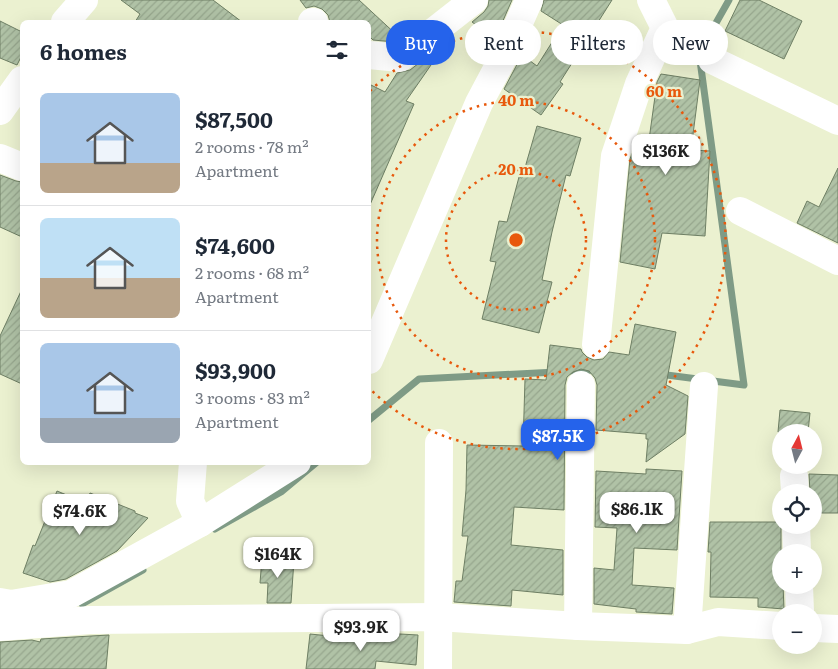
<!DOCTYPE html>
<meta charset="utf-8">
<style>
body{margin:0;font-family:Literata,serif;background:#f2f2f3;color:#1f2937;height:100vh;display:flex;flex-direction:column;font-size:19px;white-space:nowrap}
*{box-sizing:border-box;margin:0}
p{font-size:16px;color:#747a83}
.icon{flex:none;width:28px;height:28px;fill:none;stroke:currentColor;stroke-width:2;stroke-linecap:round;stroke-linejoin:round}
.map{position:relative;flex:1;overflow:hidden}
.details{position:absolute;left:20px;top:20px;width:351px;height:445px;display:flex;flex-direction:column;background:#fff;border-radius:8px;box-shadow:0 5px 20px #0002}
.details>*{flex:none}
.guide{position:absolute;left:386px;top:20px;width:376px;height:45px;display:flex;gap:10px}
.needle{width:32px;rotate:7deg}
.fabs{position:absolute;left:772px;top:424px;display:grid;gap:10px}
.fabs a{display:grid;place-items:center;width:50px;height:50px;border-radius:50%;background:#fff;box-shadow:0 5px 20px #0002;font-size:25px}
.price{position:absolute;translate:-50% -42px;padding:0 11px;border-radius:10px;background:#fff;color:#222;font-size:16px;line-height:32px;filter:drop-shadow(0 1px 2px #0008)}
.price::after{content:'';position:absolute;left:50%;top:30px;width:15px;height:11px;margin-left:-8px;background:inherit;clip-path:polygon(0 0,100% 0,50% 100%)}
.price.on{background:#2563eb;color:#fff}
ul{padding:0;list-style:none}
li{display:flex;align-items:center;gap:15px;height:125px;padding:0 20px}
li+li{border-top:1px solid #e0e1e3}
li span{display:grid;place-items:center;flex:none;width:140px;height:100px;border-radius:8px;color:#555}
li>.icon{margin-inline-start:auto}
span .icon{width:60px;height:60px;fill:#fffc;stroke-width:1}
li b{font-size:21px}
h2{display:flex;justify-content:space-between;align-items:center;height:60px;padding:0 20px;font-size:21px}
.pill{padding:0 18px;border-radius:22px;background:#fff;box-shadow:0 5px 20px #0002;font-size:18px;line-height:45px}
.pill.on{background:#2563eb;color:#fff}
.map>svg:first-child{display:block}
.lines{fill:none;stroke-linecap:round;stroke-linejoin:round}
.stream{stroke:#7f9b86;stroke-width:7}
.building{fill:url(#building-hatch);stroke:#6e7f64}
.minor{stroke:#fff;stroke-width:28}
.ring{fill:none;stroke:#e8590c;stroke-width:2.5;stroke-dasharray:2.5 5}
.centre{fill:#e8590c;stroke:#ebf1d0;stroke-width:2.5}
.ring-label{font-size:15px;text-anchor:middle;font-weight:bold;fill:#e8590c;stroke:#ebf1d0;stroke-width:4.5;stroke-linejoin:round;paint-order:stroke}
</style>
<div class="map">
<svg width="838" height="669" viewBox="0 0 838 669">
<defs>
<pattern id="building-hatch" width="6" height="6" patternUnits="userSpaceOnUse" patternTransform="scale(1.25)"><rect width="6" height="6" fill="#b0c2a6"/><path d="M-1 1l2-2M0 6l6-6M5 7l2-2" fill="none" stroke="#96a68d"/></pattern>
</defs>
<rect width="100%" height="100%" fill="#ebf1d0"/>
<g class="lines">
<g class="stream">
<path d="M567 371 596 370"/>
<path d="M659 374 744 385 699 53 729 0"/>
<path d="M369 420 419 379 556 372"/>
<path d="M215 529 281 492 317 462"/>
<path d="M82 604 143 570"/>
</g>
</g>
<g class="building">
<path d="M121 0H213L242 22H135L140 14Z"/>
<path d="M300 0H359L400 38 395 42 373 40 369 36V22H330L328 15 322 9 314 6 306 8Z"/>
<path d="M489 0H512L495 39 472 22 484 12 488 6Z"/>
<path d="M544 0H612L560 82 563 84 541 115 504 89 522 55 537 66 563 25 541 11Z"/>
<path d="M740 0H759L802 21 784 59 725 31Z"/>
<path d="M0 21 22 32V55L17 65 0 58Z"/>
<path d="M423 60 431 65 406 101 414 104 369 207V84L385 92 397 73 410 70Z"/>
<path d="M661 74 700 80 691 150 710 151 705 236 662 233 655 269 620 262 630 159 635 146 648 147 657 82Z"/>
<path d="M537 126 581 138 570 176 566 175 552 232 542 280 552 282 539 333 482 319 496 262 490 261 499 221 507 222 519 177 522 178Z"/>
<path d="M838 168V243L797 223 807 201 819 207Z"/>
<path d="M0 175 16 181 22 182V237L0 227Z"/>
<path d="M22 289V384L0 374V336Z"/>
<path d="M635 324 676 332 666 385 688 396 685 434 646 462 648 439H646V434L596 430 597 385 595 378 589 371 581 369 573 372 567 377 565 385 564 510 514 507 511 545 563 550V595L512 590 511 606 454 602 456 581H462L468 536H462L466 490 467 445 523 446 525 379 546 380 550 345 581 349 582 352 587 357 594 360 603 359 609 352 629 355Z"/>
<path d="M780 410 810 413 808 432H778Z"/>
<path d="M646 469 682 471 677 550 634 548 632 585 674 588 672 614 636 612V609L594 604V568L614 570 617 528 595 527 596 471 646 474Z"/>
<path d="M809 474 838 475V513H814V492H810Z"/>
<path d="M57 491 86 503 90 493 135 511V513L148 518 117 551 66 579 50 582 23 573 33 545 35 546Z"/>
<path d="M710 522H781V585H783L784 609 758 607V598L710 597 711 552H708Z"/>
<path d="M262 558 294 560 291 603H267L268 583H260Z"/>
<path d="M382 633 418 635 416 665 376 661 375 669H306L310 634 359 639V638L382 640Z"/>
<path d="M109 635 106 669H0V642L32 640 40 642 41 639 91 636Z"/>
</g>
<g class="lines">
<g class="minor">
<path d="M65 22 84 0"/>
<path d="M312 22H314"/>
<path d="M369 55 400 58 474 0"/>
<path d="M712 60 838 121"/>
<path d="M0 111 22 80"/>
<path d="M0 158 22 167"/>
<path d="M740 211 838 261"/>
<path d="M596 345 615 156 639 84 665 28 651 0"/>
<path d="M369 360 479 103 506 52 529 0"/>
<path d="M193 462 190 501 200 523"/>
<path d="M794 476 795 492"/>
<path d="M796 525 797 552"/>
<path d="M799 585 800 612"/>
<path d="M0 602 11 604 71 594 200 523 297 462"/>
<path d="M578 626 581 385"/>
<path d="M0 627 90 620 438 617 578 626 687 630 718 622 781 626"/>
<path d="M814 628 838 629"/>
<path d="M687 630 704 386"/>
<path d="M438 669 439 443"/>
</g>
</g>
<g class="ring">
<circle cx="516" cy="240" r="70"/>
<circle cx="516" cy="240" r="139"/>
<path d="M370 91A209 209 0 1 1 370 389"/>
</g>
<circle cx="516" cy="240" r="8" class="centre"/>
<g class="ring-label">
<text x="664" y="97">60 m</text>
<text x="516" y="106">40 m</text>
<text x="516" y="175">20 m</text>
</g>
</svg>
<div class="fabs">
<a><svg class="needle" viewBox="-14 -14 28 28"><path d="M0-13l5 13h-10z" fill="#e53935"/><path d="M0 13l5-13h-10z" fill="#747a83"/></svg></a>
<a><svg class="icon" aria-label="locate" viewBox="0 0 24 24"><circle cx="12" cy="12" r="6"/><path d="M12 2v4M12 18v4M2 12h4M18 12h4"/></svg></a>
<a>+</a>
<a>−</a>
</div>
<b class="price" style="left:666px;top:176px">$136K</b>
<b class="price on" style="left:558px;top:461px">$87.5K</b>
<b class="price" style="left:637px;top:534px">$86.1K</b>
<b class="price" style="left:80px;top:536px">$74.6K</b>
<b class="price" style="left:278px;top:579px">$164K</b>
<b class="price" style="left:361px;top:652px">$93.9K</b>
<div class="guide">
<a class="pill on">Buy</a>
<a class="pill">Rent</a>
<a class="pill">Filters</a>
<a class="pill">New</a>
</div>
<section class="details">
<h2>6 homes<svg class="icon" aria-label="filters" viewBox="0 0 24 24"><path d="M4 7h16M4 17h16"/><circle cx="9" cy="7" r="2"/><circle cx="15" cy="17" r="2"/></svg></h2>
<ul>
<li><span style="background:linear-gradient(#a9c7e8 70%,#b9a48a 0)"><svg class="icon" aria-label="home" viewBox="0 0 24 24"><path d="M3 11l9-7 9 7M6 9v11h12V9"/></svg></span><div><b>$87,500</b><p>2 rooms · 78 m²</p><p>Apartment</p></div></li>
<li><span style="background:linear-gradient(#bfe0f5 60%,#b9a48a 0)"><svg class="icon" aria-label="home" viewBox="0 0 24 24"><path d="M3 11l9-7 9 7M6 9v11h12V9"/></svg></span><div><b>$74,600</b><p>2 rooms · 68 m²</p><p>Apartment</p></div></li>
<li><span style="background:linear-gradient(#a9c7e8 75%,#9aa5b1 0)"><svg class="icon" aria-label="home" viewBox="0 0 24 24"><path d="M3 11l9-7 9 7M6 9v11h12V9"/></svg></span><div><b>$93,900</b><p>3 rooms · 83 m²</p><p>Apartment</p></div></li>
</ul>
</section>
</div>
